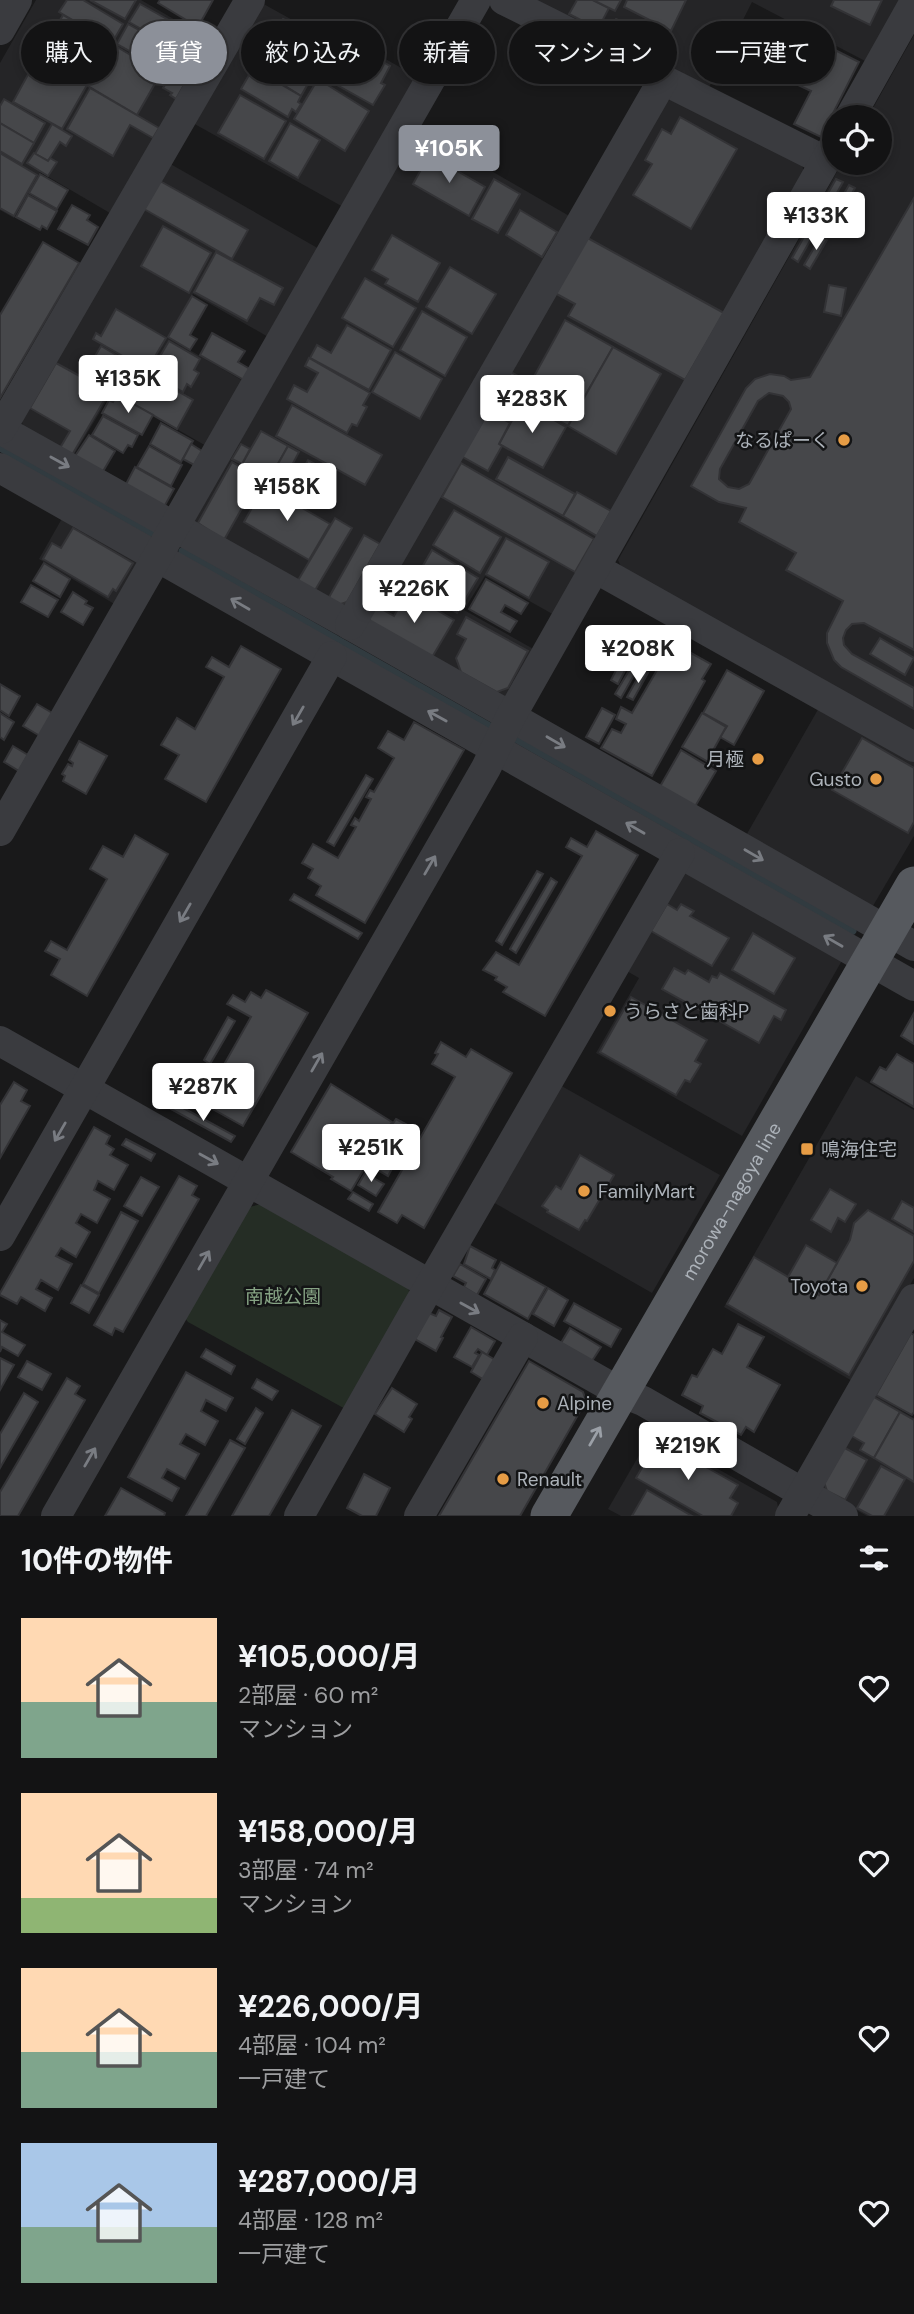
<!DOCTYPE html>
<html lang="ja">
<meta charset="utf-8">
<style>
body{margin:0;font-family:"DM Sans","Noto Sans JP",sans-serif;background:#202022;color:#f1f3f6;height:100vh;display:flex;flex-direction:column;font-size:26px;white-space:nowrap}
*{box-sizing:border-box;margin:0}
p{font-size:23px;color:#9d9ea0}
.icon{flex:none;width:38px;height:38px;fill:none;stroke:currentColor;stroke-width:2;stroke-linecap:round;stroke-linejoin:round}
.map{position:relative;height:1516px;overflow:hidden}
.sheet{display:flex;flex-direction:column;background:#131314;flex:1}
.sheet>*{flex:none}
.hud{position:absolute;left:21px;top:21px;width:873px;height:63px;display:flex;gap:14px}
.buttons{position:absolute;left:822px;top:105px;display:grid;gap:14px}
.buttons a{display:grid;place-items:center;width:70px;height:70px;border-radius:50%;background:#131314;box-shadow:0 4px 10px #0003,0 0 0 2px #323234;font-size:35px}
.price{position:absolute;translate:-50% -60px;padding:0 16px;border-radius:7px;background:#fff;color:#222;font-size:23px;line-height:46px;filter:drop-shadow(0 2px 4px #0008)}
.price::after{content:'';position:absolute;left:50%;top:42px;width:21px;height:16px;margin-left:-10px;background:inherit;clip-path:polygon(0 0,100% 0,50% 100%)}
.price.active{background:#8c9099;color:#fff}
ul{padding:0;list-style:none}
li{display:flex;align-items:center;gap:21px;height:175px;padding:0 21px}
li span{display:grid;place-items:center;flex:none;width:196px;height:140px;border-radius:0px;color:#555}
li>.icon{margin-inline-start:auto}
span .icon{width:84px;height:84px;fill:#fffc;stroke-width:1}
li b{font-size:30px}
h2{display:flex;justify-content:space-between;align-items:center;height:84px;padding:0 21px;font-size:30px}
.chip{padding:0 24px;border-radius:32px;background:#131314;box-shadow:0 4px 10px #0003,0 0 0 2px #323234;font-size:24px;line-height:63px}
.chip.active{background:#8c9099;color:#fff}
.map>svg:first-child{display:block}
.built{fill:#252527}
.green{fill:#252d25}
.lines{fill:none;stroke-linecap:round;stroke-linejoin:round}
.stream{stroke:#313b40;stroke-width:7}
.building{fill:#46474a;stroke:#333336;stroke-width:2;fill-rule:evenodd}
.minor{stroke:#3a3b3f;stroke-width:30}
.major{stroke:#56595e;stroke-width:37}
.oneway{stroke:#797c82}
.oneway2{stroke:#9ba0a7}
.poi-dot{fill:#e69c45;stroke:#131415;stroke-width:2.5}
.labels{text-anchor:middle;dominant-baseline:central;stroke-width:5;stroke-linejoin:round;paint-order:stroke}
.poi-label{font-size:19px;fill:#acb2b9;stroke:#131415;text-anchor:start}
.street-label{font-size:19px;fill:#acb2b9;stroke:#131415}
.park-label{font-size:19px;fill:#86a384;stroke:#131415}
</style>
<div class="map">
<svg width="914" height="1516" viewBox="0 0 914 1516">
<rect width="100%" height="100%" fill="#19191a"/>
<g class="built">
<path d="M36 0H141L213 42 115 216 40 172 14 218 0 210V63Z"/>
<path d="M531 0H904L869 63 752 2 708 89Z"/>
<path d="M260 2 332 42 338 32 419 78 345 208 191 122Z"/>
<path d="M914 35V735L623 571 618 560 842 163H880V117H868Z"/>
<path d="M673 99 802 164 805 178 556 616 485 576 464 610 537 651 509 697 498 699 366 616 660 103Z"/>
<path d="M419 129 571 217 349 604 337 608 197 528 194 521Z"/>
<path d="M167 162 321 250 270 338 193 294 167 337 245 382 208 447 112 392 72 458 24 430 21 418Z"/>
<path d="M64 515 136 556 139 566 116 605 39 559Z"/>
<path d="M820 706 914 759V836L870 911 744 839Z"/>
<path d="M690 870 844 957 742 1136 596 1053 639 978 625 970 680 872Z"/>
<path d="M856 1076 914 1110V1278L854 1382 724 1307Z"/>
<path d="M558 1084 720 1175 652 1293 491 1201Z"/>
<path d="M871 1393 914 1418V1516H867L824 1492 822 1477Z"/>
<path d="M659 1436 777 1502 779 1513 778 1516H621L608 1509 649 1438Z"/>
</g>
<path class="green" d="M262 1204 408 1287 411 1300 349 1411 188 1322 185 1318 249 1207Z"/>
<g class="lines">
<g class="stream">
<path d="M0 448 151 533"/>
<path d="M182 551 490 726"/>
<path d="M517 740 853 931"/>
</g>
</g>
<g class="building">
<path d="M67 0H83L123 24 112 43 59 12Z"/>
<path d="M90 0H136L125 19Z"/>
<path d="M160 0H213L198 27 158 3Z"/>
<path d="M577 0H593L609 8 598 29 569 14Z"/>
<path d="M593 0H621L615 11Z"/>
<path d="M627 0H686L671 31 624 7Z"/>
<path d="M834 0H882L870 25 831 6Z"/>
<path d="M140 4 190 32 180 51 129 22Z"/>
<path d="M63 15 161 73 137 115 39 57Z"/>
<path d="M283 19 332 46 316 74 258 41 265 30 274 35Z"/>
<path d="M616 19 631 26 624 42 608 35Z"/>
<path d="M128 24 180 53 169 73 117 44Z"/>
<path d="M340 38 390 66 381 83 385 85 373 105 319 75Z"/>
<path d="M267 47 313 75 301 96 255 67Z"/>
<path d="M833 49 859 62 821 137 794 124 811 91 796 84 805 67 820 74Z"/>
<path d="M37 58 87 85 62 129 13 102Z"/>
<path d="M253 68 301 96 298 102 301 104 296 112 292 109 288 117 241 89Z"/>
<path d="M170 77 184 85 176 99 170 95 172 93 163 88Z"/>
<path d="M318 79 369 111 345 151 294 119Z"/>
<path d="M90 88 159 128 153 138 130 125 113 156 67 129Z"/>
<path d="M240 95 286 121 264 159 218 133Z"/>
<path d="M4 99 45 123 34 143 0 123V106Z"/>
<path d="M680 117 737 149 691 229 633 195 652 164 645 160 662 129 671 134Z"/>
<path d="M0 123 34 143 22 164 0 151Z"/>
<path d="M290 123 320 140 298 178 269 161Z"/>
<path d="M52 124 72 136 66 146 60 142 48 161 35 154Z"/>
<path d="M421 134 434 142 424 158 411 151Z"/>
<path d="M0 153 37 175 14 216 0 208Z"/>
<path d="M34 153 48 161 50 158 57 162 48 176 27 163Z"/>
<path d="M429 155 485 187 469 216 413 184Z"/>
<path d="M40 174 68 190 57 209 29 193Z"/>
<path d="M494 179 520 194 498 233 472 219Z"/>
<path d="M836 179 843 182 822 220 815 216Z"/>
<path d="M160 181 248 230 232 259 144 209Z"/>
<path d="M849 185 855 188 833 227 827 223Z"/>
<path d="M28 195 57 211 47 229 42 226 40 230 16 217Z"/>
<path d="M914 198V650L864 623 852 624 846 630 843 638 844 645 852 654 914 688V709L841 667 834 660 827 643V633L843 601 786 570 796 553 739 522 746 508 719 502 691 486 746 388 755 379 770 374 784 376 791 380 810 377ZM769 393 783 396 789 402 791 409 749 484 739 489 728 487 719 479 720 469 758 401Z"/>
<path d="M72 205 90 215 87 220 98 227 88 245 58 229Z"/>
<path d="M520 210 557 232 542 257 506 235Z"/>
<path d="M163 226 211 253 189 293 141 266Z"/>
<path d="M809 228 815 232 798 262 792 258Z"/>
<path d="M392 235 440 263 418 302 385 284 388 279 372 270Z"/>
<path d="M584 236 724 313 685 380 568 316 575 304 553 292Z"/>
<path d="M821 236 827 240 810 269 804 265Z"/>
<path d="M43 242 79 263 0 398V315Z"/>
<path d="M216 252 283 288 274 305 260 298 247 321 194 292Z"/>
<path d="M450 267 496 294 472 334 426 307Z"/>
<path d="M365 278 416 308 393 347 342 318Z"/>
<path d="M829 285 846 288 841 316 824 312Z"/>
<path d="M192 296 207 305 190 335 197 339 190 350 168 337Z"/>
<path d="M116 309 166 338 147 370 93 339 96 333 101 336Z"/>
<path d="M422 311 467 337 445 376 400 350Z"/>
<path d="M565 320 613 347 568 426 521 400Z"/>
<path d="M347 325 391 350 369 390 310 358 317 345 331 353Z"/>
<path d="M212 333 245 351 238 362 250 369 244 380 200 355Z"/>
<path d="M169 341 200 359 194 370 199 373 191 387 187 384 183 392 150 373Z"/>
<path d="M101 346 147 373 130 402 84 375Z"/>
<path d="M613 347 661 374 616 454 568 426Z"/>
<path d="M395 352 442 379 420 419 372 392Z"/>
<path d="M309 358 370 393 363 405 367 407 357 426 352 424 347 433 287 399 294 385 307 392 318 373 305 366Z"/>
<path d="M56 363 109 392 72 455 60 448 70 431 30 408Z"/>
<path d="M511 372 523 379 515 395 502 388Z"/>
<path d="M149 375 193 400 177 429 132 403Z"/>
<path d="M504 392 522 402 511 422 493 412Z"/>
<path d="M117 395 153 415 142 435 102 413 109 400 113 402Z"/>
<path d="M522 402 566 427 543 468 499 444Z"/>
<path d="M292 405 382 455 365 485 276 436Z"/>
<path d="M487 410 510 423 499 444 502 446 488 471 461 456Z"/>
<path d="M103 416 138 435 132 447 128 445 123 453 92 435Z"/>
<path d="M161 423 193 441 181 462 150 444Z"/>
<path d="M261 431 288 446 269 480 242 464Z"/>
<path d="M89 435 115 451 102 473 75 456Z"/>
<path d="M191 444 202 451 194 465 183 459Z"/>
<path d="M241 444 250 449 242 464 232 459Z"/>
<path d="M149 446 182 465 171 486 137 467Z"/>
<path d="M288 446 299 452 281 486 269 480Z"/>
<path d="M508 457 575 494 563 516 496 479Z"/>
<path d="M308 460 326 470 317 485 299 476Z"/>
<path d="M232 462 259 478 224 540 198 523Z"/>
<path d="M461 463 594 539 575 572 442 497Z"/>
<path d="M135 467 174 489 164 507 125 486Z"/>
<path d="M264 486 330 524 309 560 244 522Z"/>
<path d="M577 492 611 511 597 536 563 516Z"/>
<path d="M454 510 501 537 480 573 433 545Z"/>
<path d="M335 518 352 528 314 592 297 582Z"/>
<path d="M73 528 133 563 116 591 113 589 108 597 43 559 52 543 61 548Z"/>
<path d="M364 535 380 544 347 602 338 605 328 599Z"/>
<path d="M506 538 549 562 529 598 486 574Z"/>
<path d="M432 550 478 578 457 613 411 586Z"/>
<path d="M44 563 70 579 60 597 33 581Z"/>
<path d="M486 579 528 603 521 614 505 605 501 612 517 621 510 632 469 609Z"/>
<path d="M31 585 58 600 48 617 21 602Z"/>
<path d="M73 592 87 601 85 604 93 608 83 625 61 612Z"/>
<path d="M407 593 454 620 431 659 371 624 369 617 376 606 394 616Z"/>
<path d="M466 617 528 651 508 688 497 692 461 672 456 658 466 639 457 634Z"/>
<path d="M640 632 646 636 634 657 628 653Z"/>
<path d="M664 638 711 664 702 679 705 681 652 776 601 748 612 729 621 733 626 724 616 719 621 707 632 713 657 670 648 664Z"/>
<path d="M880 638 914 658 905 675 870 654Z"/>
<path d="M241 646 281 669 206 802 165 779 179 755 161 745 177 718 195 729 224 677 206 667 212 657 229 667Z"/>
<path d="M622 659 629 663 618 684 611 680Z"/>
<path d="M633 664 638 668 621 698 615 694Z"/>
<path d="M642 670 648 673 633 700 627 697Z"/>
<path d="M727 670 764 691 734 745 720 737 727 726 703 713Z"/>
<path d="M0 684 20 696 9 716 0 710Z"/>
<path d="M37 704 54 714 40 736 23 726Z"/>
<path d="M602 708 615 715 599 744 586 737Z"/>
<path d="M0 713 14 722 4 740 0 737Z"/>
<path d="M702 713 726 727 710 756 720 762 717 767 682 747Z"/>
<path d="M414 722 464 750 365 923 316 895 321 886 308 878 313 869 302 863 313 844 338 858 356 827 351 825 355 818 359 821 371 799 366 797 370 790 374 792 394 758 378 748 388 731 404 740Z"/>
<path d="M862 738 914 768V822L908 833 832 790Z"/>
<path d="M79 741 107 756 86 794 63 781 65 776 62 774 68 764 72 766 73 763 69 760Z"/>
<path d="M13 746 28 755 19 771 4 762Z"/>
<path d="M681 750 716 771 693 810 658 790Z"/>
<path d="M366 775 373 779 334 846 327 842Z"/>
<path d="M596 831 638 855 545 1016 503 992 507 987 495 980 497 977 483 970 496 952 519 965 582 856 566 847 571 838 587 847Z"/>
<path d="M135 835 168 854 87 996 51 975 60 959 45 951 51 941 67 950 107 879 90 869 103 846 123 857Z"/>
<path d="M537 871 543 874 502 945 496 941Z"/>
<path d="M551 878 557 882 516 953 510 949Z"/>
<path d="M294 894 362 933 358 939 290 900Z"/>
<path d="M667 904 677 910 681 904 694 911 690 916 729 938 712 966 651 931Z"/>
<path d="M753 933 795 958 774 994 732 970Z"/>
<path d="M674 968 685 974 688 970 709 982 712 976 717 978 720 973 786 1010 781 1020 774 1016 759 1043 662 989Z"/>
<path d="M266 990 308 1013 243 1126 202 1103 212 1085 196 1076 201 1067 217 1077 251 1017 227 1004 233 995 245 1002 251 992 261 998Z"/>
<path d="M631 997 707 1040 695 1061 701 1064 690 1082 685 1080 676 1095 600 1052Z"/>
<path d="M914 1013V1044L901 1036Z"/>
<path d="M228 1017 235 1021 210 1064 204 1060Z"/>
<path d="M441 1042 466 1057 471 1049 512 1073 424 1228 402 1215 397 1223 378 1212 455 1077 432 1064 438 1054 435 1053Z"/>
<path d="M897 1054 914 1064V1107L871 1082 880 1067 886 1070Z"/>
<path d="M14 1082 27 1090 21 1101 30 1106 0 1158V1105Z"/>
<path d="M331 1084 392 1122 351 1191 331 1179 333 1177 291 1152Z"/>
<path d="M174 1103 235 1136 231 1142 171 1109Z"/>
<path d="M396 1119 415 1129 411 1136 392 1125Z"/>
<path d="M94 1127 110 1136 106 1144 114 1149 110 1155 128 1165 114 1190 98 1181 94 1190 110 1199 97 1223 81 1214 76 1223 90 1232 76 1257 61 1248 56 1256 72 1264 58 1290 41 1280 36 1289 52 1298 45 1311 21 1297 17 1304 0 1295V1293Z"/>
<path d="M388 1132 407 1144 400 1156 381 1145Z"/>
<path d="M126 1139 155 1154 151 1161 122 1145Z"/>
<path d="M377 1152 395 1163 388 1176 369 1165Z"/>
<path d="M580 1155 614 1175 587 1221 585 1220 579 1230 547 1212 548 1210 542 1206 556 1186 561 1189Z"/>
<path d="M365 1173 384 1184 376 1196 358 1185Z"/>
<path d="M179 1176 197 1186 192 1195 199 1199 123 1332 115 1328 112 1335 94 1325Z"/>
<path d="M141 1177 159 1187 142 1216 124 1206Z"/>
<path d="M830 1189 856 1204 845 1222 838 1218 831 1232 811 1220Z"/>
<path d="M353 1192 373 1204 369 1211 348 1199Z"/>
<path d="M902 1201 914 1208V1232L892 1219Z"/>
<path d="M868 1210 914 1236V1261L849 1375 727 1304 754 1257 819 1295 850 1240 854 1223Z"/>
<path d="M121 1212 138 1221 99 1293 83 1284Z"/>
<path d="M806 1245 837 1263 819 1295 788 1277Z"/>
<path d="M470 1246 496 1260 492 1268 495 1270 491 1279 464 1264Z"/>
<path d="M501 1262 546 1287 528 1319 484 1294Z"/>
<path d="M460 1264 486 1279 477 1295 464 1287 466 1283 453 1276Z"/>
<path d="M81 1285 99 1295 89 1313 71 1303Z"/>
<path d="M548 1288 568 1300 554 1326 533 1314Z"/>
<path d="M574 1303 621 1329 611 1347 564 1321Z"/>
<path d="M439 1310 452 1317 441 1337 443 1338 436 1351 415 1339 429 1313 436 1316Z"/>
<path d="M0 1320 7 1324 2 1332 25 1345 18 1356 2 1347 0 1352Z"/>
<path d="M738 1324 764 1337 747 1367 780 1385 754 1432 746 1427 741 1435 700 1413 703 1406 682 1395 692 1375 697 1377 713 1349 722 1354Z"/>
<path d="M471 1327 495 1341 487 1355 478 1349 475 1353 479 1355 472 1367 454 1357Z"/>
<path d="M570 1328 601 1347 592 1361 561 1343Z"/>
<path d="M911 1333 914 1335V1412L912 1415 876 1395Z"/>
<path d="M206 1349 235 1366 231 1374 201 1357Z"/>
<path d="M482 1352 497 1361 486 1381 471 1372Z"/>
<path d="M0 1358 14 1365 0 1390Z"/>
<path d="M27 1361 51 1374 42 1390 18 1377Z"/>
<path d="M529 1361 583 1392 586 1401 520 1516H439Z"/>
<path d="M186 1372 233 1398 226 1411 206 1400 201 1411 218 1421 205 1445 186 1434 180 1444 199 1454 185 1479 167 1469 162 1478 179 1488 172 1501 128 1477Z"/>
<path d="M67 1378 80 1386 75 1394 85 1400 18 1516H0V1492Z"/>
<path d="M257 1379 278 1391 272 1400 252 1388Z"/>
<path d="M392 1388 417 1404 409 1417 412 1419 404 1432 375 1414Z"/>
<path d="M24 1393 38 1402 0 1468V1434Z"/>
<path d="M872 1396 900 1412 874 1458 860 1450 864 1443 850 1435Z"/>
<path d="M256 1408 263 1413 245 1444 237 1439Z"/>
<path d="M292 1410 321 1426 269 1516H232Z"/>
<path d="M900 1412 914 1420V1482L874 1458Z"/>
<path d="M230 1440 245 1448 206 1516H186Z"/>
<path d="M658 1440 738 1485 730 1498 738 1503 731 1516H703L636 1478Z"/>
<path d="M843 1447 867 1460 845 1500 827 1491 824 1482Z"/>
<path d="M881 1466 905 1479 884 1516H872L857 1508Z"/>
<path d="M364 1474 390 1488 376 1516H362L347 1508Z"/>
<path d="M121 1488 165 1513 164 1516H105Z"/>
<path d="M647 1490 692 1516H632Z"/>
</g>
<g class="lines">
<g class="minor">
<path d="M504 0 825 161"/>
<path d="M0 30 17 0"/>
<path d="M850 117 914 3"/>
<path d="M0 429 350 625 914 946"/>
<path d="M1 429 250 0"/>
<path d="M0 468 914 986"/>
<path d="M595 568 914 747"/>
<path d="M350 625 663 80"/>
<path d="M0 831 476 0"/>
<path d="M0 1041 620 1392 643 1401 843 1516"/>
<path d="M0 1236 332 656"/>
<path d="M56 1516 486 768 511 716 835 144"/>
<path d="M299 1516 418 1306 680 853"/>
<path d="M419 1516 523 1337"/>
<path d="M790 1516 914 1299"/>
</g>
<path class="major" id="s1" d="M549 1516 914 885"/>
</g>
<defs><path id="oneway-shaft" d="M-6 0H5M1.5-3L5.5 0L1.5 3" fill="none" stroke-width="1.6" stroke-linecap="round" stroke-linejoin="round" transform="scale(1.75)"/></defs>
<g class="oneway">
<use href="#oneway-shaft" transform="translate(60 462) rotate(29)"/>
<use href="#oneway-shaft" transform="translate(240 604) rotate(-150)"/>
<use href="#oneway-shaft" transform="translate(298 716) rotate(120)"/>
<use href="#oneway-shaft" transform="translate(437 716) rotate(-151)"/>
<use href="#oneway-shaft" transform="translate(556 742) rotate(30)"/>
<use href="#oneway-shaft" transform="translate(635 828) rotate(-150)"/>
<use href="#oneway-shaft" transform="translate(754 855) rotate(30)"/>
<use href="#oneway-shaft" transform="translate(430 865) rotate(-60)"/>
<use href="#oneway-shaft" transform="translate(185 913) rotate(120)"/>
<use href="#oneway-shaft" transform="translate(833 941) rotate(-150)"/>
<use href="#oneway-shaft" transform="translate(317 1062) rotate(-60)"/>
<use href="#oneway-shaft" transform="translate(60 1132) rotate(120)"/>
<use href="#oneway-shaft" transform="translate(209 1159) rotate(29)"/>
<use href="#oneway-shaft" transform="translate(204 1260) rotate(-60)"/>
<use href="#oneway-shaft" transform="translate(470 1308) rotate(29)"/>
<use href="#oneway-shaft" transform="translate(90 1457) rotate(-60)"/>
</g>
<use class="oneway2" href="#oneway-shaft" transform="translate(595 1436) rotate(-60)"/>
<g class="poi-dot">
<circle cx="844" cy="440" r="7"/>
<circle cx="758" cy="759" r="7"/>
<circle cx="876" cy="779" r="7"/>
<circle cx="610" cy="1011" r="7"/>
<rect x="800" y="1142" width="14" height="14" rx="3.5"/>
<circle cx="584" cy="1191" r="7"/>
<circle cx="862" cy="1286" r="7"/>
<circle cx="543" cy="1403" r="7"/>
<circle cx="503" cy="1479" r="7"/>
</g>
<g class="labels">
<g class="poi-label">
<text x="830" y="440" text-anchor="end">なるぱーく</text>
<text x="744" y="759" text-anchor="end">月極</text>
<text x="862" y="779" text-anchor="end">Gusto</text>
<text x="624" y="1011">うらさと歯科P</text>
<text x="821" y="1149">鳴海住宅</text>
<text x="598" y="1191">FamilyMart</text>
<text x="848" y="1286" text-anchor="end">Toyota</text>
<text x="557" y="1403">Alpine</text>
<text x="517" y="1479">Renault</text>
</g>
<g class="street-label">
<text stroke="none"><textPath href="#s1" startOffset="364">morowa-nagoya line</textPath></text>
</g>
<g class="park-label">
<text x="283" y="1296">南越公園</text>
</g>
</g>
</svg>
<div class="buttons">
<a><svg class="icon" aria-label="locate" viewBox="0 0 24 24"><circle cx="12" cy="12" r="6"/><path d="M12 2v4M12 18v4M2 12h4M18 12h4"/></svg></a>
</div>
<b class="price active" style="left:449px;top:185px">¥105K</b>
<b class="price" style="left:816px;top:252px">¥133K</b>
<b class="price" style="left:128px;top:415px">¥135K</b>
<b class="price" style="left:532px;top:435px">¥283K</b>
<b class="price" style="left:287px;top:523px">¥158K</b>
<b class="price" style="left:414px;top:625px">¥226K</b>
<b class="price" style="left:638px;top:685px">¥208K</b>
<b class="price" style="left:203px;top:1123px">¥287K</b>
<b class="price" style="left:371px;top:1184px">¥251K</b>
<b class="price" style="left:688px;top:1482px">¥219K</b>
<div class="hud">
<a class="chip">購入</a>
<a class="chip active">賃貸</a>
<a class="chip">絞り込み</a>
<a class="chip">新着</a>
<a class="chip">マンション</a>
<a class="chip">一戸建て</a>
</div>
</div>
<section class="sheet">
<h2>10件の物件<svg class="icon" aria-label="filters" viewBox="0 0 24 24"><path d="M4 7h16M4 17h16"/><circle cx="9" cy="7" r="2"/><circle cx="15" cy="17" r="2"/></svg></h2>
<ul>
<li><span style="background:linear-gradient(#ffd9b3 60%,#7fa58c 0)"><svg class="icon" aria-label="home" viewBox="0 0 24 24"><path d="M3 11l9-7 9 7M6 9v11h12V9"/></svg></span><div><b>¥105,000/月</b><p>2部屋 · 60 m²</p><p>マンション</p></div><svg class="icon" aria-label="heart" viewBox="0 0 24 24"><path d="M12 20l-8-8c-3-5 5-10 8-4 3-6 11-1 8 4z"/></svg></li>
<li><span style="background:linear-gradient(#ffd9b3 75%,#8fb573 0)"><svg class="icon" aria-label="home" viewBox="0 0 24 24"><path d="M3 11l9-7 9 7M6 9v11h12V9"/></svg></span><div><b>¥158,000/月</b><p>3部屋 · 74 m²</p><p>マンション</p></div><svg class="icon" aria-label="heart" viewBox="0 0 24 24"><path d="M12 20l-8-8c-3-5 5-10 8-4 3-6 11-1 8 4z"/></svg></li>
<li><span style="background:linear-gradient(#ffd9b3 60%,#7fa58c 0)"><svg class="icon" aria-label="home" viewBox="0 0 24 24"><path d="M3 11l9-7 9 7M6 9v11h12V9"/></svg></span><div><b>¥226,000/月</b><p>4部屋 · 104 m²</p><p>一戸建て</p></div><svg class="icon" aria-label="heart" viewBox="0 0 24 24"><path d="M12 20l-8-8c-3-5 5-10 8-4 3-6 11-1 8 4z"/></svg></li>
<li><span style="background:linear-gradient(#a9c7e8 60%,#7fa58c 0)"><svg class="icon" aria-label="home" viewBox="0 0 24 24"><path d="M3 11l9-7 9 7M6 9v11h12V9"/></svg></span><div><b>¥287,000/月</b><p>4部屋 · 128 m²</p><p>一戸建て</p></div><svg class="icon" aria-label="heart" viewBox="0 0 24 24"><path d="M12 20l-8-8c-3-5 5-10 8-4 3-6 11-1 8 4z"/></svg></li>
</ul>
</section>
